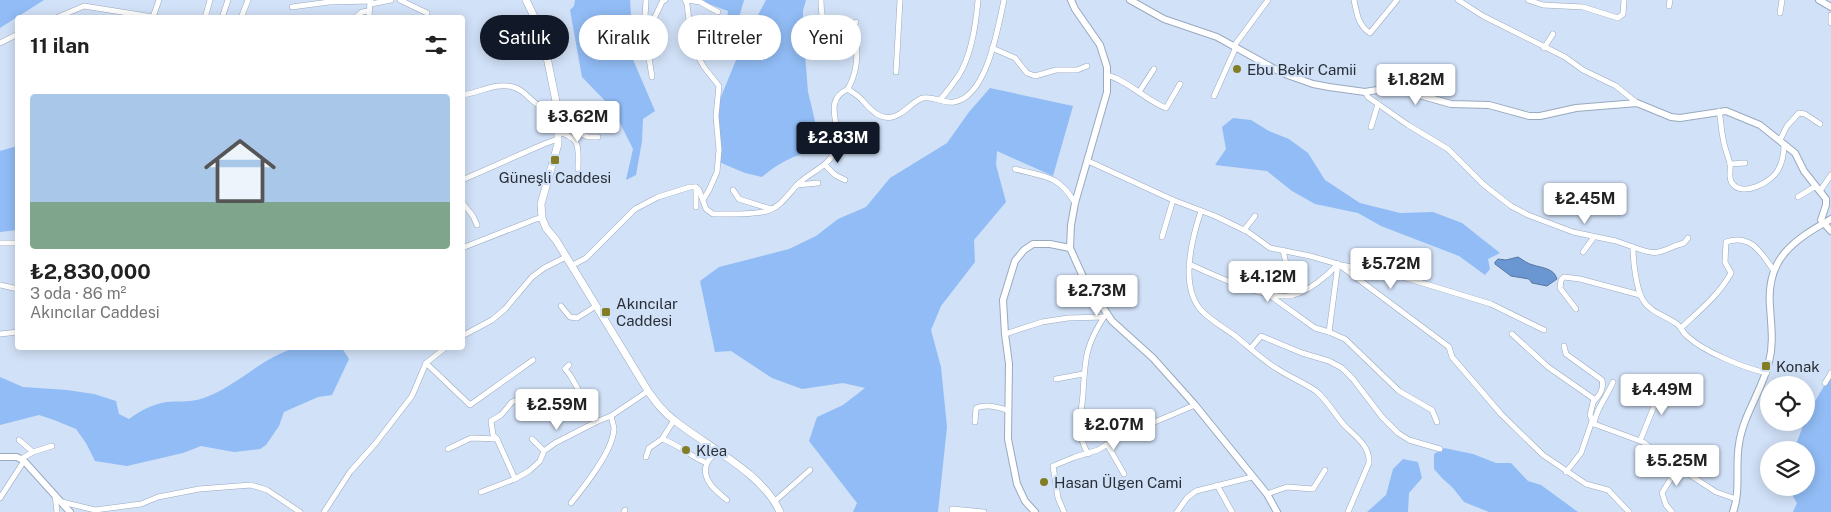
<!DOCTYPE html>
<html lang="tr">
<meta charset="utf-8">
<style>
body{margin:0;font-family:"Public Sans",sans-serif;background:#f6f6f6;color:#222;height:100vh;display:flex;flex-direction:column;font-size:19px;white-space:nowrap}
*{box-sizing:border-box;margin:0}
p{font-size:16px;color:#767676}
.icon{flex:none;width:28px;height:28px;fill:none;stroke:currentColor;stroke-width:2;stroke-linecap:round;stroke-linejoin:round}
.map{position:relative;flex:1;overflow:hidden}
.panel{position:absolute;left:15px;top:15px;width:450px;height:335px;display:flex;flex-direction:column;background:#fff;border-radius:5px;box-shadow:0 2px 12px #0003}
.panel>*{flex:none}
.top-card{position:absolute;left:480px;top:15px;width:475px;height:45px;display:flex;gap:10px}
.controls{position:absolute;left:1760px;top:376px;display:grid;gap:10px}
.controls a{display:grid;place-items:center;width:55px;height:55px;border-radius:50%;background:#fff;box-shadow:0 2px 12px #0003;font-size:25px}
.price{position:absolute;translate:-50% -42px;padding:0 11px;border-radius:5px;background:#fff;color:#222;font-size:16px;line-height:32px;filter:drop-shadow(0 1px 2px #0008)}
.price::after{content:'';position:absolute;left:50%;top:30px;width:15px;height:11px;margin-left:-8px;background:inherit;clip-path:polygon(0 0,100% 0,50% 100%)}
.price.on{background:#111827;color:#fff}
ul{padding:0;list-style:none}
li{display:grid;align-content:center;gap:10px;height:265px;padding:0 15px}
li span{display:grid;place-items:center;height:155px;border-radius:5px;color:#555}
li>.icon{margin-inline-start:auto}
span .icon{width:90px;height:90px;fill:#fffc;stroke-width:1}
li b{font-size:21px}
h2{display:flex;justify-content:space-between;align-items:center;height:60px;padding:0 15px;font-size:21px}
.tag{padding:0 18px;border-radius:22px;background:#fff;box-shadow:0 2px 12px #0003;font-size:18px;line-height:45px}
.tag.on{background:#111827;color:#fff}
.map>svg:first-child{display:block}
.green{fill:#91bcf5}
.water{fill:#6a96d1;stroke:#5677a3}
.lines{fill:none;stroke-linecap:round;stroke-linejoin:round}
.minor-casing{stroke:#99a9be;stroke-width:6}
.tertiary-casing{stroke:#99a9be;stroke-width:8}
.secondary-casing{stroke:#99a9be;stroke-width:8}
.minor{stroke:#fff;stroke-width:5}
.tertiary{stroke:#fff;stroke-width:6}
.secondary{stroke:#fff;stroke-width:7}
.poi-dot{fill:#837e25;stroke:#d1e1f7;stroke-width:2}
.labels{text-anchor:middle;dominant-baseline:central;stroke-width:4.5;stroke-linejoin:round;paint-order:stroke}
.poi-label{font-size:15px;fill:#292f38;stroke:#d1e1f7;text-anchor:start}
</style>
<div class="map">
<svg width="1831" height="512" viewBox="0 0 1831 512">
<rect width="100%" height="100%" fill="#d1e1f7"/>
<g class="green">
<path d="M0 0H44L0 28Z"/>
<path d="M575 0H630L634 62 655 111 643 119 642 141 636 175 626 180 633 149 613 109 582 77 570 10 574 6Z"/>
<path d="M704 0H744L733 39 722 60 717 56 725 34 728 11 706 3Z"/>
<path d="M766 0H806L803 11V29L808 92 815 121 814 137 805 153C788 158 776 165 762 177L745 173 719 162 716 109 743 43Z"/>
<path d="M990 88 1073 106 1053 176 997 151 996 165 1006 202 974 240 975 262 941 306 931 330 941 367 947 427 938 512H853L857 503 809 441 817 417 843 405 865 388 843 383 802 389 772 378 731 351 715 352 700 281 719 267 789 249 816 236 838 219 866 207 890 178 947 143 969 112Z"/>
<path d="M1233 118 1251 120 1269 131 1289 139 1308 153 1325 180 1360 203 1400 213 1433 212 1462 223 1500 253 1488 259 1490 269 1485 275 1459 256 1381 226 1358 213 1315 204 1292 191 1267 171 1215 165 1226 149 1222 127Z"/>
<path d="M17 146V230L0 232V151Z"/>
<path d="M295 348H342L349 359 332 395 318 397 284 412 279 426 266 445 260 449 234 452 201 446 183 453 127 466 95 461 86 443 76 429 54 420 39 415 0 425V377L23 387 67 390 94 394 116 401 119 414 129 419C140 411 152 404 167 402 177 401 188 402 197 400 234 390 258 359 295 348Z"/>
<path d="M1831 374V512H1793L1797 503 1788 488H1806V450H1794L1804 423 1806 422 1807 415Z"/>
<path d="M1444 448 1473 454 1496 463H1511L1528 481 1541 485 1578 512H1489L1464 502 1453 488 1442 478 1434 469V454Z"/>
<path d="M1403 459 1418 462 1422 478 1409 493 1408 512H1367L1386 495 1393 469Z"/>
</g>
<path class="water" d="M1518 257C1523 260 1528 264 1533 265 1542 268 1554 268 1557 279L1547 286 1532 283 1529 279 1511 276 1495 264V262L1498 259 1506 260Z"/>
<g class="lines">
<defs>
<g id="minor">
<path d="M400 0 427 13"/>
<path d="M646 0 645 17 648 21 654 19 662 2 665 0"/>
<path d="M685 0 687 4 692 46 704 67 719 86 716 116 719 150 717 172 709 190 703 200"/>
<path d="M686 0 700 2 718 12"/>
<path d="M821 0C821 8 822 28 831 32 839 35 846 33 855 39 859 57 856 74 848 89"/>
<path d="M1354 0C1357 14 1358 25 1370 33L1397 0"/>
<path d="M1458 0 1483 16 1565 57 1583 70 1616 86 1637 103"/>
<path d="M1528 0 1543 5 1583 7 1618 18 1623 14 1624 0"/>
<path d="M371 4 391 0"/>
<path d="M1669 6 1670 0"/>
<path d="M292 7 329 2 371 1"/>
<path d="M1780 13 1782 0"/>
<path d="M1831 15V23"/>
<path d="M153 17 159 0"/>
<path d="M56 18 84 6 159 18"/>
<path d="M205 18 210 0"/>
<path d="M222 18 228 0"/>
<path d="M241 18 248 0"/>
<path d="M355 18 362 12 368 11"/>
<path d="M369 18 370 1"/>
<path d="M648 21 649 58 652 77"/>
<path d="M834 32 856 22"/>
<path d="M0 43 18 34"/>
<path d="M1234 46 1268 0"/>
<path d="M992 48 1015 58 1027 73 1035 76 1056 70H1077L1087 66"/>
<path d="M1544 48 1553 34"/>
<path d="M896 72 900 0"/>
<path d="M1107 75C1129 81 1145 100 1166 108L1180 84"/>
<path d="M1139 92 1154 69"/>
<path d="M1365 92 1368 97 1408 125 1448 149 1484 185 1511 206 1528 215 1573 232 1616 241 1633 247C1633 260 1636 289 1643 300 1650 312 1666 316 1677 324 1681 327 1683 333 1687 336 1704 352 1744 368 1767 373"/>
<path d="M462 95C479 93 496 82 513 87 532 92 529 110 558 108"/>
<path d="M1214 96 1236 47"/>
<path d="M940 100C947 92 953 84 959 75 972 54 976 24 978 0"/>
<path d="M1719 111C1721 120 1721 129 1723 138 1724 147 1728 155 1730 164 1731 170 1728 178 1732 183 1742 198 1772 182 1778 170 1782 163 1784 152 1784 144"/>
<path d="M558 127 571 129 588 137H598"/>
<path d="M1371 127 1378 104"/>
<path d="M558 132C582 138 578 148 578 169"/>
<path d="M1780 140 1787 126 1799 113 1805 114 1820 124"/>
<path d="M1088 161 1173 200 1215 216 1248 232 1270 248 1310 256 1338 264 1449 347 1452 357 1501 414 1543 455 1586 484 1608 490 1629 512"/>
<path d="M1730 164 1745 163"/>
<path d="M825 165 835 175 845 180"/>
<path d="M1015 169C1044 177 1058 174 1075 203"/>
<path d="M462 180 544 144 558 139"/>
<path d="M797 185 818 183"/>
<path d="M733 190 739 199 771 209"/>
<path d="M1820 191 1831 175"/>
<path d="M1798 197 1816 186"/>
<path d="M462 202 473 216 477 225"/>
<path d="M696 207V187"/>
<path d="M1201 211C1192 238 1179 285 1201 310 1210 320 1223 327 1234 335 1248 346 1261 359 1276 368 1289 377 1303 382 1316 391 1328 401 1335 415 1345 426 1356 437 1370 446 1369 463L1348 512"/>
<path d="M1244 230 1255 216"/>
<path d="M1162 237 1173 200"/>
<path d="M0 243H18"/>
<path d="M1633 247C1662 258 1659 250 1684 243L1688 238"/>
<path d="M462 248 536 219 542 218"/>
<path d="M1283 250 1293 295"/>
<path d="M1583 252 1594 237"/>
<path d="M1189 264C1211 274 1270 302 1293 295 1309 291 1327 276 1338 264"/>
<path d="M1341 265 1393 274 1491 304 1544 330"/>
<path d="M571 266 586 258 635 209 658 197 690 187H696L699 190 706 209 713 214C727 214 755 215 767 211 781 207 789 193 798 184 810 172 828 167 835 151 846 130 819 102 848 89 853 93 859 96 863 101 873 113 885 124 901 113 908 109 915 100 923 98 934 96 943 104 954 102 987 97 998 27 1004 0"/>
<path d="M0 285 18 289"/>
<path d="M1265 292 1315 328 1329 332 1345 339 1399 391 1432 410 1437 422"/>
<path d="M561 306 570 317 577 318 596 306"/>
<path d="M1576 309 1560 288 1561 280 1564 277 1580 279 1640 295"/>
<path d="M1681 328C1699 311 1719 295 1731 273L1725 262 1726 242C1751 234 1761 252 1774 271"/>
<path d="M1329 332 1338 264"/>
<path d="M0 334 18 332"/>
<path d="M1005 334 1042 322 1068 318 1104 317"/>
<path d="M1512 334 1548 367 1594 399 1590 415 1594 424 1643 442 1661 456 1716 492 1736 499"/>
<path d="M462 336 492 320 505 309 532 277 544 268 566 257"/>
<path d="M1564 346 1566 354 1602 380C1604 389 1600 395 1593 402"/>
<path d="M445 348 426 363 470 405 533 360"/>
<path d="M1251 348 1261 336 1302 353 1329 361 1342 368 1353 379 1382 417 1398 433 1409 440 1440 449"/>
<path d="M1056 379 1083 374"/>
<path d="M1825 383 1831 373"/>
<path d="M1110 421 1119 437"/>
<path d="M975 422 976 408C987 404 997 407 1007 410"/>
<path d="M1594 424C1596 408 1607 397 1613 382"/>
<path d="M532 439 544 451"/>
<path d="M662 439 674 420"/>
<path d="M19 440 33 452"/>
<path d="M1640 441 1663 384"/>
<path d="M1107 444 1124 474"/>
<path d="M448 449 471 438 497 439"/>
<path d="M717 451C714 454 709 459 707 463 700 479 717 492 727 500"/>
<path d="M1088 454C1075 430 1081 419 1083 394 1085 360 1085 346 1104 317"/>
<path d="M646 457 649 448 662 439C678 444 691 457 707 463"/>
<path d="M21 459 33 452 52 446"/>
<path d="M1566 472 1581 453 1592 421"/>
<path d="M515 479 497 439 493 435 491 421 501 415 512 402 527 396 536 395 563 401 575 394 578 389 570 375 565 369 569 365"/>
<path d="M1217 485 1232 512"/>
<path d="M481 492 515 479 529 471 540 461 544 451 555 443 598 421 611 416 648 391"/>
<path d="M1267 494 1287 487 1313 489 1325 470"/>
<path d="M55 495 57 512"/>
<path d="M0 498 24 461"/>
<path d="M775 501 810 470"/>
<path d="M62 502 95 510 141 504 158 497 199 489 251 485 267 490 300 512"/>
<path d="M571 503C584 487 614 450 614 428 613 424 612 420 611 416"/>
<path d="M324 512 350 472 375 444 412 396 426 363"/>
<path d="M624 512 625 510"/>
<path d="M952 512V509L984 512"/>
<path d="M1064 512 1058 498 1053 466 1075 457 1098 450 1119 437 1195 405"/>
<path d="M1177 512 1187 498 1196 491 1252 477"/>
<path d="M1672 512 1666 505 1662 493 1678 467"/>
</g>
<g id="tertiary">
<path d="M1071 0 1075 9 1100 45 1107 67V92L1075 203 1071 225 1070 248 1084 279 1112 321 1153 358 1195 405 1267 494 1277 512"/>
<path d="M1130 0 1164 19 1217 37 1282 73 1313 84 1329 87 1365 92 1377 90 1405 91 1451 104 1489 105 1529 116H1540L1576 108 1637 103 1671 117 1680 118 1726 111 1760 125 1795 153 1804 171 1826 199V205L1821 220 1831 231"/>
<path d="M1819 0 1831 7"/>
<path d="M0 457H17L24 461 70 512"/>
<path d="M1035 512 1025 501 1017 484 1008 439 1009 364 1005 334 1003 300 1015 261 1024 250 1033 244H1050L1070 248"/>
<path d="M1733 512C1741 491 1735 466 1739 444 1743 415 1762 391 1769 362 1774 343 1771 325 1770 306 1766 258 1794 240 1831 219"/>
</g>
<path id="secondary" d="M526 0 542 33 558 111V144L541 204 542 218 546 228 556 240 648 391C656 402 663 412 674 420 706 446 763 473 780 512"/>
</defs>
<use href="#minor" class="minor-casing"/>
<use href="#tertiary" class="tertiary-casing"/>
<use href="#secondary" class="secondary-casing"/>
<use href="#minor" class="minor"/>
<use href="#tertiary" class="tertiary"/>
<use href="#secondary" class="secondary"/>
</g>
<g class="poi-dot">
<circle cx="1237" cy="69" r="5"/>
<rect x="550" y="155" width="10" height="10" rx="2.5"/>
<rect x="601" y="307" width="10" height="10" rx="2.5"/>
<rect x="1761" y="361" width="10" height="10" rx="2.5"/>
<circle cx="686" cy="450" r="5"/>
<circle cx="1044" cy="482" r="5"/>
</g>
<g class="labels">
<g class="poi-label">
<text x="1247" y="69">Ebu Bekir Camii</text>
<text x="555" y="177" text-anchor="middle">Güneşli Caddesi</text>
<text x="616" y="303">Akıncılar<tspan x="616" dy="17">Caddesi</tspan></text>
<text x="1776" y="366">Konak</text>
<text x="696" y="450">Klea</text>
<text x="1054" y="482">Hasan Ülgen Cami</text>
</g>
</g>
</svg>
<div class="controls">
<a><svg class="icon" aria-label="locate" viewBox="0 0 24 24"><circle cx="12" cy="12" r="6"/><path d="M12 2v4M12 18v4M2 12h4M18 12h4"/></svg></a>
<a><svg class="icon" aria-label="layers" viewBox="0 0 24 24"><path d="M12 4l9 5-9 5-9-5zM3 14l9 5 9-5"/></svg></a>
</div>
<b class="price" style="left:1416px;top:106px">₺1.82M</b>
<b class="price" style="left:578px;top:143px">₺3.62M</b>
<b class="price on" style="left:838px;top:164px">₺2.83M</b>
<b class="price" style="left:1585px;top:225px">₺2.45M</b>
<b class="price" style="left:1391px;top:290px">₺5.72M</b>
<b class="price" style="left:1268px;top:303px">₺4.12M</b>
<b class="price" style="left:1097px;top:317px">₺2.73M</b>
<b class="price" style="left:1662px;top:416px">₺4.49M</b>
<b class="price" style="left:557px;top:431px">₺2.59M</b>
<b class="price" style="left:1114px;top:451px">₺2.07M</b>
<b class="price" style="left:1677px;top:487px">₺5.25M</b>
<div class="top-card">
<a class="tag on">Satılık</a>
<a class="tag">Kiralık</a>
<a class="tag">Filtreler</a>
<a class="tag">Yeni</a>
</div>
<section class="panel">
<h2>11 ilan<svg class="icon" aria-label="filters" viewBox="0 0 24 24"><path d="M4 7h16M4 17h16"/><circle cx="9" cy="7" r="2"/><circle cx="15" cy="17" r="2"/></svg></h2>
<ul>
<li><span style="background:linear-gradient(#a9c7e8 70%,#7fa58c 0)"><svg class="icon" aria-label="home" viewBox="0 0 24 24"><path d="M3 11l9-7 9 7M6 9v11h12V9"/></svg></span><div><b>₺2,830,000</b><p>3 oda · 86 m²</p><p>Akıncılar Caddesi</p></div></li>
</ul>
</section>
</div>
